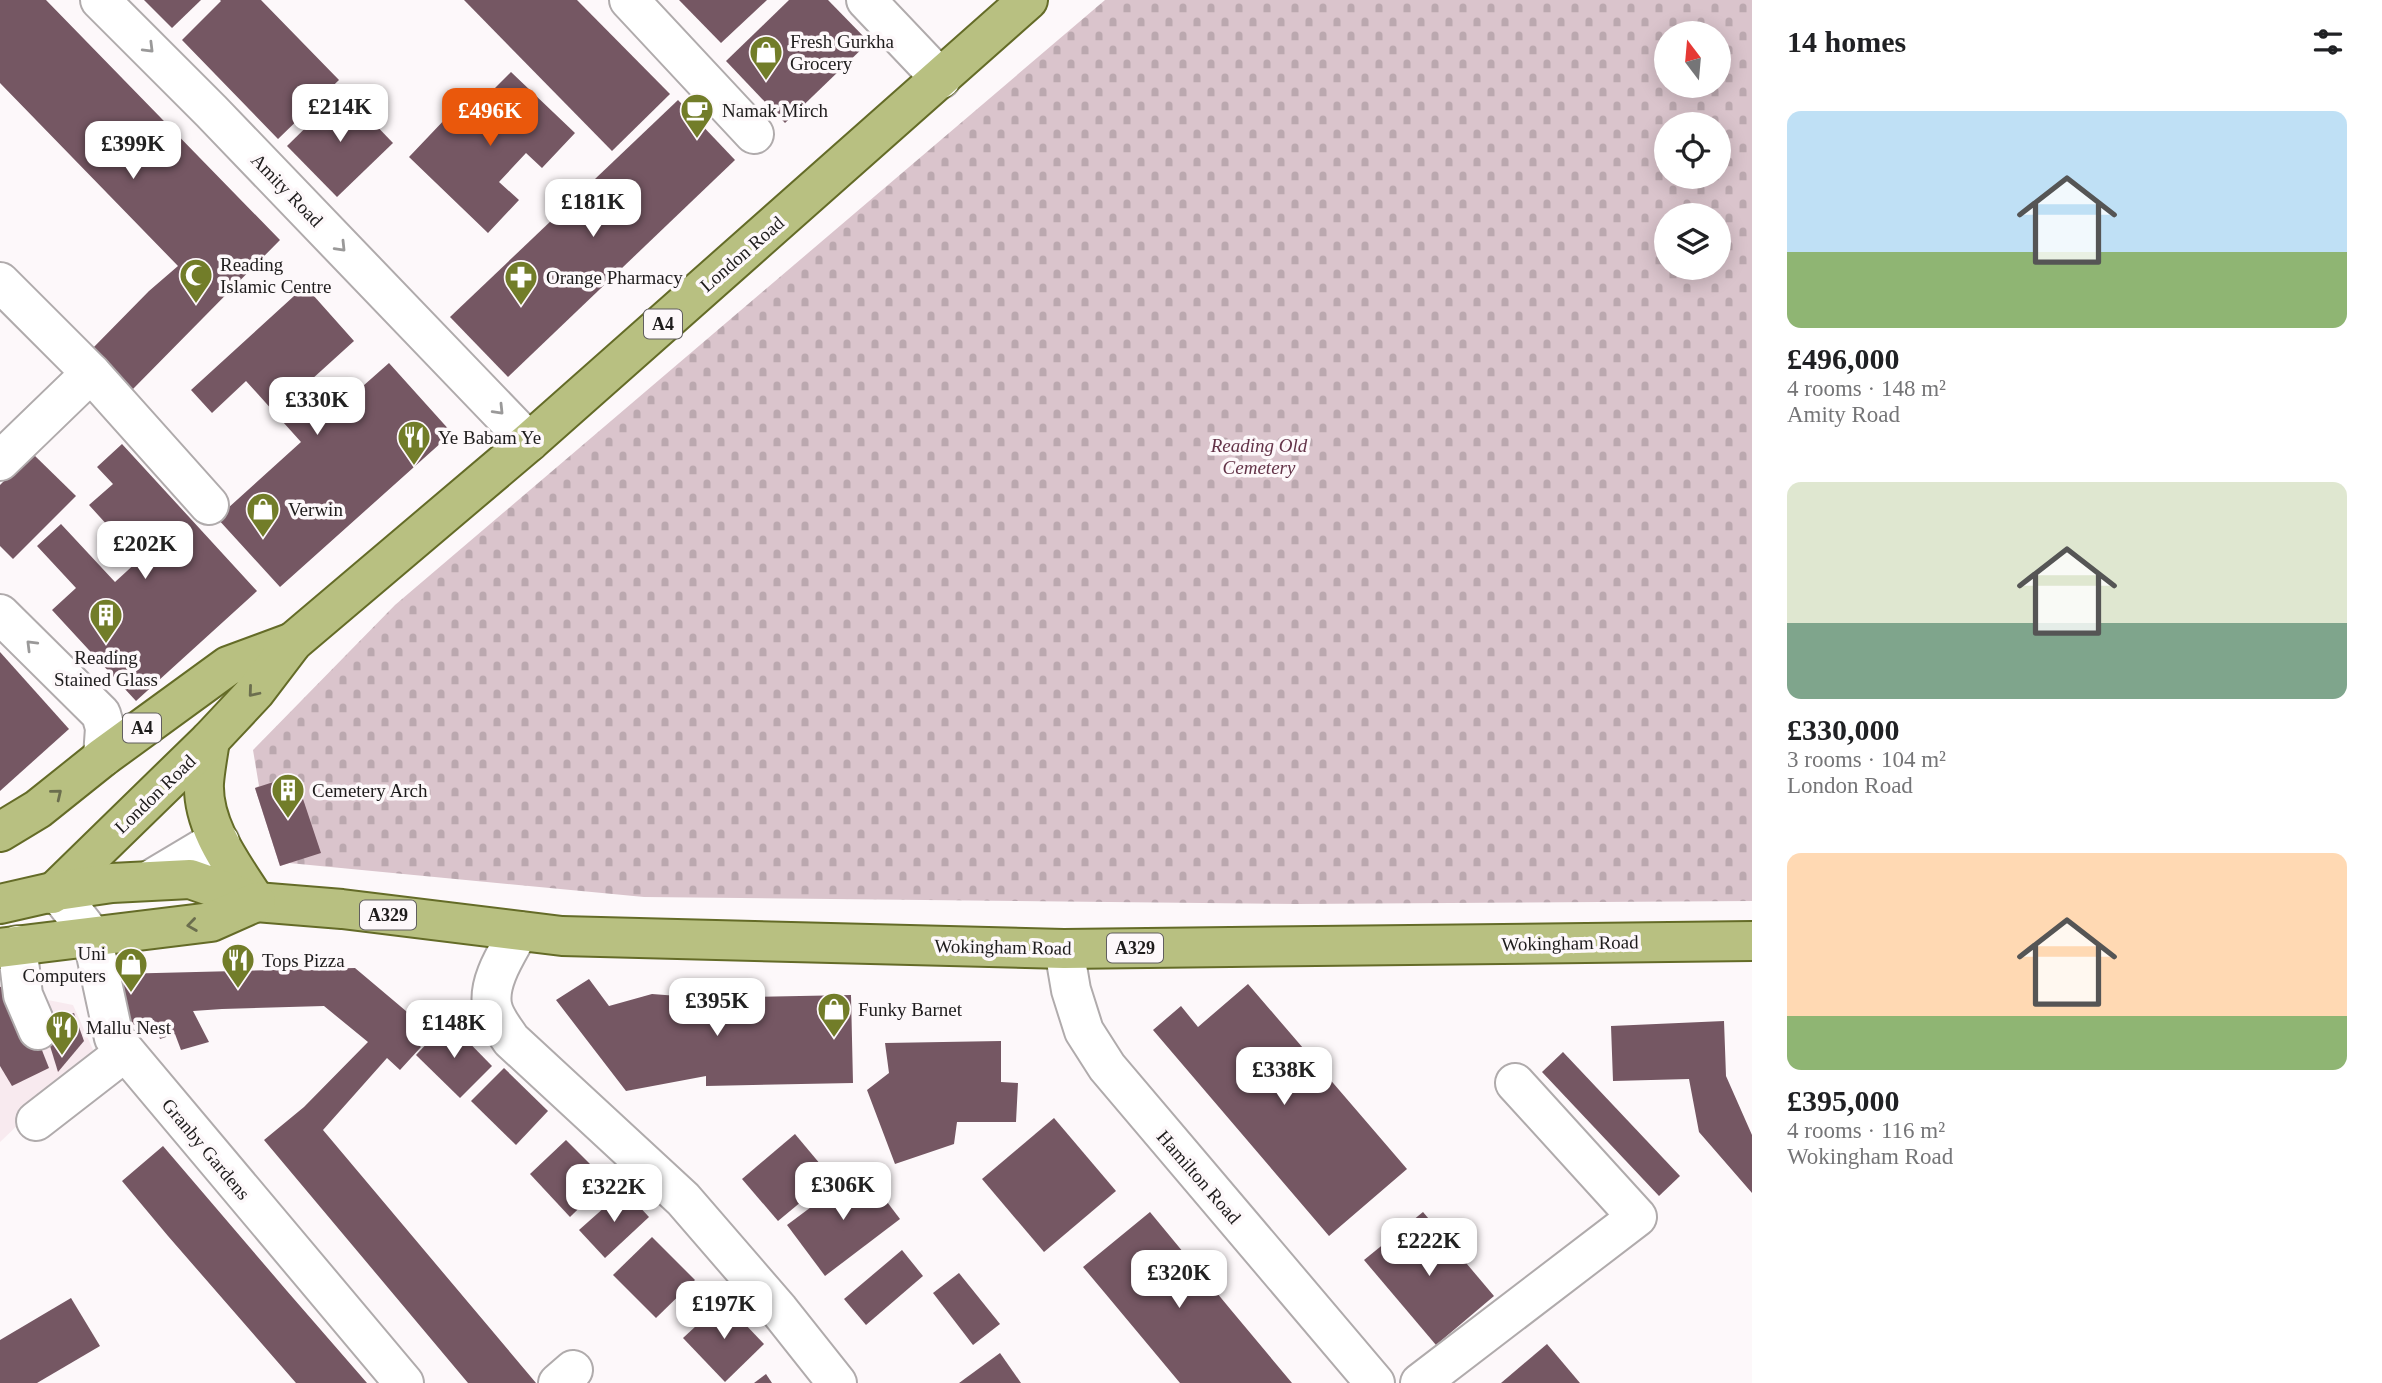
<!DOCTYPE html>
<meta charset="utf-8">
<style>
body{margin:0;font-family:Georgia,serif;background:#f2f2f2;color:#202124;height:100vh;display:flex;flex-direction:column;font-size:26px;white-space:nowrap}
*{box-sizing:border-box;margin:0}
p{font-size:23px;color:#757577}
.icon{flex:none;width:38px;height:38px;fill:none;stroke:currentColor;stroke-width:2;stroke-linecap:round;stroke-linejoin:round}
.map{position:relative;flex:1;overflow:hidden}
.side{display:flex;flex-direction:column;background:#fff;width:630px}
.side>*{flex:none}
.needle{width:46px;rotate:344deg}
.tools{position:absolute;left:1654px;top:21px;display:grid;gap:14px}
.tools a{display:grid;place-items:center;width:77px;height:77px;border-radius:50%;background:#fff;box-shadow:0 4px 18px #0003;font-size:35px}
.price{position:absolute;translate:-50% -60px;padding:0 16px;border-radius:14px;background:#fff;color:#222;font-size:23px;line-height:46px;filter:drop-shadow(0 2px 4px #0008)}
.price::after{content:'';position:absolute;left:50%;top:42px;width:21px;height:16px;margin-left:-10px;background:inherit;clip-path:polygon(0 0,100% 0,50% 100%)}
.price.current{background:#ea580c;color:#fff}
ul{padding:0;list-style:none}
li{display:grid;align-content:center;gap:14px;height:371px;padding:0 35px}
li span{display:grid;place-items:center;height:217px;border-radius:14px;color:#555}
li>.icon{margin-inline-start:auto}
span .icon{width:126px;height:126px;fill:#fffc;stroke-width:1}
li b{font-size:30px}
h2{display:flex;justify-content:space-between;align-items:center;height:84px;padding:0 35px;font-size:30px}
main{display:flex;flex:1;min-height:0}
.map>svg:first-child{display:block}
.built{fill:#f8eaef}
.cemetery{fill:url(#cemetery-stones);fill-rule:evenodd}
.building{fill:#755763}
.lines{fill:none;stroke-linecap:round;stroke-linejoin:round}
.minor-casing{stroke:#b0abac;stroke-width:42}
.major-casing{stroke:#646b27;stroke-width:42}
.minor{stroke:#fff;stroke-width:38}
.major{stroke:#b8c081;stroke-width:38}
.oneway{stroke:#9a9999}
.oneway2{stroke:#6b6e4e}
.labels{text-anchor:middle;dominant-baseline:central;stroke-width:7;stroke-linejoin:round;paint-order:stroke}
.shield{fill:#fdf8fa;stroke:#615e5f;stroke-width:2}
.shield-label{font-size:18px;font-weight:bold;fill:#1e1c1c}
.poi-label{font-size:19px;fill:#1e1c1c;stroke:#fdf8fa;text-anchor:start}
.street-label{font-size:19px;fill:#1e1c1c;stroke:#fdf8fa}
.park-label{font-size:19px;font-style:italic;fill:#633348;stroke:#fdf8fa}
</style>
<main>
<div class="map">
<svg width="1752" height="1383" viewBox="0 0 1752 1383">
<defs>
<pattern id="cemetery-stones" width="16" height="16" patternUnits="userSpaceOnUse" patternTransform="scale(1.75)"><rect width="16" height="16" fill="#dac4cc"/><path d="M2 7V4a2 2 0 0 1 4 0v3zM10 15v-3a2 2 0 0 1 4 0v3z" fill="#bba8af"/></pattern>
</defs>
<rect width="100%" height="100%" fill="#fdf8fa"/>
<path class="built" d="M6 981 23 995 73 1005 94 1052 0 1142V984Z"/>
<path class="cemetery" d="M1105 0H1752V901L1297 904 644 897 289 863 280 866 255 788 259 786 253 750 395 605ZM1666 33H1718V86H1666ZM1666 124H1718V177H1666ZM1666 215H1718V268H1666Z"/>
<g class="building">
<path d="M0 0H46L280 240 132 390 91 350 149 291 178 266 0 83Z"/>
<path d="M144 0H201L172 28Z"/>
<path d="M220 0H261L339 80 278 139 182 40 221 1Z"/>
<path d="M464 0H577L670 94 612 151Z"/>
<path d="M679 0H767L721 43Z"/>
<path d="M789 0H828L869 42 785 123 726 61Z"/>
<path d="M511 72 575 133 542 168 526 153 499 182 519 200 488 233 409 157 467 96 477 106Z"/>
<path d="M343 91 393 143 337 197 287 146Z"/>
<path d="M678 100 735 160 508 377 450 317Z"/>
<path d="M305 286 354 341 311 380 337 409 389 363 452 433 280 587 217 518 301 442 246 381 212 413 191 390Z"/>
<path d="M122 444 257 591 136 701 52 610 76 588 37 546 61 524 115 582 139 560 89 505 113 484 97 467Z"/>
<path d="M32 453 76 496 13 559 0 546V485Z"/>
<path d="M0 652 69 729 0 791Z"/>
<path d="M295 775 321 853 280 866 255 788Z"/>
<path d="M355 968 419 1022 408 1034 421 1047 400 1070 387 1058 323 1130 536 1383H468L264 1140 304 1107 368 1042 324 1006 222 1009 193 1011 209 1042 181 1050 175 1034 160 1039 154 1020 127 1026 116 974Z"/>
<path d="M589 979 609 1006 652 994 704 998 851 995 853 1083 706 1086V1076L626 1091 556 1000Z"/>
<path d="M1248 984 1407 1169 1329 1236 1153 1030 1181 1006 1198 1027Z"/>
<path d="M7 985 17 987 49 1068 12 1086 0 1066V987Z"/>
<path d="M74 1013 84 1041 58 1072 43 1023Z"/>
<path d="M448 1021 492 1066 460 1098 416 1055Z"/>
<path d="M1724 1021 1726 1076 1752 1135V1193L1699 1132 1689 1079 1613 1081 1611 1026Z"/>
<path d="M1001 1041V1082L1018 1083 1016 1122H957L954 1144 895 1164 867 1090 889 1073 885 1043Z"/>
<path d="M1563 1052 1680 1176 1659 1196 1542 1072Z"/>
<path d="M504 1068 548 1111 516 1145 471 1101Z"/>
<path d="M1054 1118 1116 1191 1044 1252 982 1179Z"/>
<path d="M795 1134 831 1177 778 1221 742 1179Z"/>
<path d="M566 1140 607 1181 570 1217 530 1174Z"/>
<path d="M163 1146 287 1291 367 1383H296L168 1236 122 1181Z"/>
<path d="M862 1169 900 1219 825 1276 787 1225Z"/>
<path d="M624 1190 649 1217 605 1258 579 1230Z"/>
<path d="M1150 1212 1231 1310 1292 1383H1180L1104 1292 1083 1267Z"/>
<path d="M1423 1212 1494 1296 1436 1345 1364 1260Z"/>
<path d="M652 1237 695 1280 656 1318 613 1275Z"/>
<path d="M902 1250 923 1276 866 1325 844 1299Z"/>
<path d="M959 1273 1000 1324 973 1345 933 1293Z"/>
<path d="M71 1298 100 1346 37 1383H0V1340Z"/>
<path d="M723 1301 764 1344 725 1382 683 1338Z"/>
<path d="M1547 1344 1580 1383H1501Z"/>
<path d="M1000 1353 1021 1383H959Z"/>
<path d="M766 1374 772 1383H754Z"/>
</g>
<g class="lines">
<defs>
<g id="minor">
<path d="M100 0 211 111 529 442"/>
<path d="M629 0 754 134"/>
<path d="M866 0 941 79"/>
<path d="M0 282 91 373 209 505"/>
<path d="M0 461 91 373"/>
<path d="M0 614 101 714 105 728 103 757"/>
<path d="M150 880 202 849 220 842"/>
<path d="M57 891 92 936 114 1038 404 1383"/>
<path d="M519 931C508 952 488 980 492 1005 494 1018 504 1029 511 1040L683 1199 779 1310 837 1383"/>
<path d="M17 945 23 995 38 1030"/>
<path d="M1064 949 1071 990 1084 1031 1107 1067 1375 1383"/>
<path d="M36 1121 125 1052"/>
<path d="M558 1383 573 1370"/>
<path d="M1420 1383 1637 1217 1515 1083"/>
</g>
<g id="major">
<path d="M210 740C208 754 205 769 204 783 202 827 234 867 256 902"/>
<path d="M0 832 38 809 103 757 228 666 293 642"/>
<path d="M52 894 210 740 255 692 293 642 529 442 1028 0"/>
<path d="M0 904 57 891 112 883 190 879 256 902 342 909 562 936 1064 949 1752 941"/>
<path d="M0 948 211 922 256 902"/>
</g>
</defs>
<use href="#minor" class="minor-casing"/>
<use href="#major" class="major-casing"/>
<use href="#minor" class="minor"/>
<use href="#major" class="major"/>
</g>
<defs><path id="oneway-chevron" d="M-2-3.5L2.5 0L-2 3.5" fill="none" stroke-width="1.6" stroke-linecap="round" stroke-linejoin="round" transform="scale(1.75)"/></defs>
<g class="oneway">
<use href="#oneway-chevron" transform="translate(149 48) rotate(45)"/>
<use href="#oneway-chevron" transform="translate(341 247) rotate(46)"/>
<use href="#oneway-chevron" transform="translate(499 410) rotate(46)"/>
<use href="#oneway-chevron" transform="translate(31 645) rotate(-135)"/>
</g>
<g class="oneway2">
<use href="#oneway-chevron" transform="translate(253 692) rotate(130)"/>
<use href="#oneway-chevron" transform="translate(57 794) rotate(-39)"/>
<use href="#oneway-chevron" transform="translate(192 925) rotate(172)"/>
</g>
<defs>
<symbol id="shop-pin" viewBox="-11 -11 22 30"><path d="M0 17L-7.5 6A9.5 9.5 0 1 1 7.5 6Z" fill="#727d29" stroke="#fdf8fa"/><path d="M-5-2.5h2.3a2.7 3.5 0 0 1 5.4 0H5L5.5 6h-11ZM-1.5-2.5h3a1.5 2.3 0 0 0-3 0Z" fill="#fff"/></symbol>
<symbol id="cafe-pin" viewBox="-11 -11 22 30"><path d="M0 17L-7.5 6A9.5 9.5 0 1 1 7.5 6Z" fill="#727d29" stroke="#fdf8fa"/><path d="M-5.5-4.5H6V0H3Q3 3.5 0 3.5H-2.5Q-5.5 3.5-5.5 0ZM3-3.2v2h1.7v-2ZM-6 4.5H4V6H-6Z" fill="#fff"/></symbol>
<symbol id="mosque-pin" viewBox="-11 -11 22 30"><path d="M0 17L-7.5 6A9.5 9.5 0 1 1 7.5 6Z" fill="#727d29" stroke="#fdf8fa"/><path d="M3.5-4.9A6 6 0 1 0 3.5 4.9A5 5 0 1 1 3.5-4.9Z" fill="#fff"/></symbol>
<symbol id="pharmacy-pin" viewBox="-11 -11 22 30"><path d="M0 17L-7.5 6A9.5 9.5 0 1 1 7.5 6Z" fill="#727d29" stroke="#fdf8fa"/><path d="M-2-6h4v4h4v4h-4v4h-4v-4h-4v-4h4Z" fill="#fff"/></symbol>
<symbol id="restaurant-pin" viewBox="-11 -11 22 30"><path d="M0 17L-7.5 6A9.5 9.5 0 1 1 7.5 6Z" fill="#727d29" stroke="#fdf8fa"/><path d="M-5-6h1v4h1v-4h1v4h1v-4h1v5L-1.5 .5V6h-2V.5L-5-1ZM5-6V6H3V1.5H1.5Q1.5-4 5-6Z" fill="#fff"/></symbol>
<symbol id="building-pin" viewBox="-11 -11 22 30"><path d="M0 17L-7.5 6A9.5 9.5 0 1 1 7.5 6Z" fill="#727d29" stroke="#fdf8fa"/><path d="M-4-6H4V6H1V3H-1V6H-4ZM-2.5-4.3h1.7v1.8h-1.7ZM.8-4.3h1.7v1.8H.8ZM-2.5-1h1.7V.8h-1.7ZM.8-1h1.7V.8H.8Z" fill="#fff"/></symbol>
</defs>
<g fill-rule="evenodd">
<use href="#shop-pin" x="747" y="33" width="38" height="52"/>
<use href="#cafe-pin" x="678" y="91" width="38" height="52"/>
<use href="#mosque-pin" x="177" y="256" width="38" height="52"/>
<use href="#pharmacy-pin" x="502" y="258" width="38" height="52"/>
<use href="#restaurant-pin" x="395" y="418" width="38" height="52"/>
<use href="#shop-pin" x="244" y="490" width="38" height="52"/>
<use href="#building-pin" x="87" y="596" width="38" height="52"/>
<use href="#building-pin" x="269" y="771" width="38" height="52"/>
<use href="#restaurant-pin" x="219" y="941" width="38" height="52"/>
<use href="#shop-pin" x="112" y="945" width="38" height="52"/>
<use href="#shop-pin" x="815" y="990" width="38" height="52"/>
<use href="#restaurant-pin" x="43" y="1008" width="38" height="52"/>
</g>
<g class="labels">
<g class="shield">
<rect x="644" y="309.5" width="38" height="29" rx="5"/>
<rect x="123" y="713.5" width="38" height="29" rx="5"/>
<rect x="360" y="900.5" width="56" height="29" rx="5"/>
<rect x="1107" y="933.5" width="56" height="29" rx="5"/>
</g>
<g class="shield-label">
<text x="663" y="324">A4</text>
<text x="142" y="728">A4</text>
<text x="388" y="915">A329</text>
<text x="1135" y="948">A329</text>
</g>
<g class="poi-label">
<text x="790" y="41">Fresh Gurkha<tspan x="790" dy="22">Grocery</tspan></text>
<text x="722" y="110">Namak Mirch</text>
<text x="220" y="264">Reading<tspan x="220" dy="22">Islamic Centre</tspan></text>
<text x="546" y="277">Orange Pharmacy</text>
<text x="438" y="437">Ye Babam Ye</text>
<text x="288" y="509">Verwin</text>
<text x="106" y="657" text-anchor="middle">Reading<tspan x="106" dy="22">Stained Glass</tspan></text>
<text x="312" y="790">Cemetery Arch</text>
<text x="106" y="953" text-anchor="end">Uni<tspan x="106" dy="22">Computers</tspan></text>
<text x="262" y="960">Tops Pizza</text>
<text x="858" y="1009">Funky Barnet</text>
<text x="86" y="1027">Mallu Nest</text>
</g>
<g class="street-label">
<text transform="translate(287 190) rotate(46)">Amity Road</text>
<text transform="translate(742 254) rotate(-41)">London Road</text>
<text transform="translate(155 794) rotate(-44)">London Road</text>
<text transform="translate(1570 943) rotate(-1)">Wokingham Road</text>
<text transform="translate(1003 947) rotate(1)">Wokingham Road</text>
<text transform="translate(206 1149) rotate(50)">Granby Gardens</text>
<text transform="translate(1199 1177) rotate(49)">Hamilton Road</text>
</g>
<g class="park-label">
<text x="1259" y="445">Reading Old<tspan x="1259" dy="22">Cemetery</tspan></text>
</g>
</g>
</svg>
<div class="tools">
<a><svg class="needle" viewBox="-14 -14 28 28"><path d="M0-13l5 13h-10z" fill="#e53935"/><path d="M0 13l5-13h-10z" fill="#757577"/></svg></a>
<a><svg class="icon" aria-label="locate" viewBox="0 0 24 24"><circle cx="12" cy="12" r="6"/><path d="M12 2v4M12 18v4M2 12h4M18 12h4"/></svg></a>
<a><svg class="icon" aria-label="layers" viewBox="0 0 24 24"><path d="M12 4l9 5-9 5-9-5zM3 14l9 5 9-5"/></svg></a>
</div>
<b class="price" style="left:340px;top:144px">£214K</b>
<b class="price current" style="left:490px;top:148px">£496K</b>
<b class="price" style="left:133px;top:181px">£399K</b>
<b class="price" style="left:593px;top:239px">£181K</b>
<b class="price" style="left:317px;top:437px">£330K</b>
<b class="price" style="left:145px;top:581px">£202K</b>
<b class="price" style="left:717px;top:1038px">£395K</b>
<b class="price" style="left:454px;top:1060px">£148K</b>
<b class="price" style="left:1284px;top:1107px">£338K</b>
<b class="price" style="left:843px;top:1222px">£306K</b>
<b class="price" style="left:614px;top:1224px">£322K</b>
<b class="price" style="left:1429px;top:1278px">£222K</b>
<b class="price" style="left:1179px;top:1310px">£320K</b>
<b class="price" style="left:724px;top:1341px">£197K</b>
</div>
<section class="side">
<h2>14 homes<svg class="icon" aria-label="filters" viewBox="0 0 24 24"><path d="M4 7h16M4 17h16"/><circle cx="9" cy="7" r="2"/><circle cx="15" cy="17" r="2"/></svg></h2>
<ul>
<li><span style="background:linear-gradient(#bfe0f5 65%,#8fb573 0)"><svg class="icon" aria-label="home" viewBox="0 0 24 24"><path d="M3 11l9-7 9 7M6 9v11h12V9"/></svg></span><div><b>£496,000</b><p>4 rooms · 148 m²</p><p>Amity Road</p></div></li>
<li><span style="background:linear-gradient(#dfe7d0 65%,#7fa58c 0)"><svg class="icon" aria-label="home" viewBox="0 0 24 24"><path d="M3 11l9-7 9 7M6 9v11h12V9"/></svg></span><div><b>£330,000</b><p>3 rooms · 104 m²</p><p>London Road</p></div></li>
<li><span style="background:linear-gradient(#ffd9b3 75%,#8fb573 0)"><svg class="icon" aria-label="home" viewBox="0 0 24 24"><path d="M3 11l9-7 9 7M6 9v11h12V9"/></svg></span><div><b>£395,000</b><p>4 rooms · 116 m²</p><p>Wokingham Road</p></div></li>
</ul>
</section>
</main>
